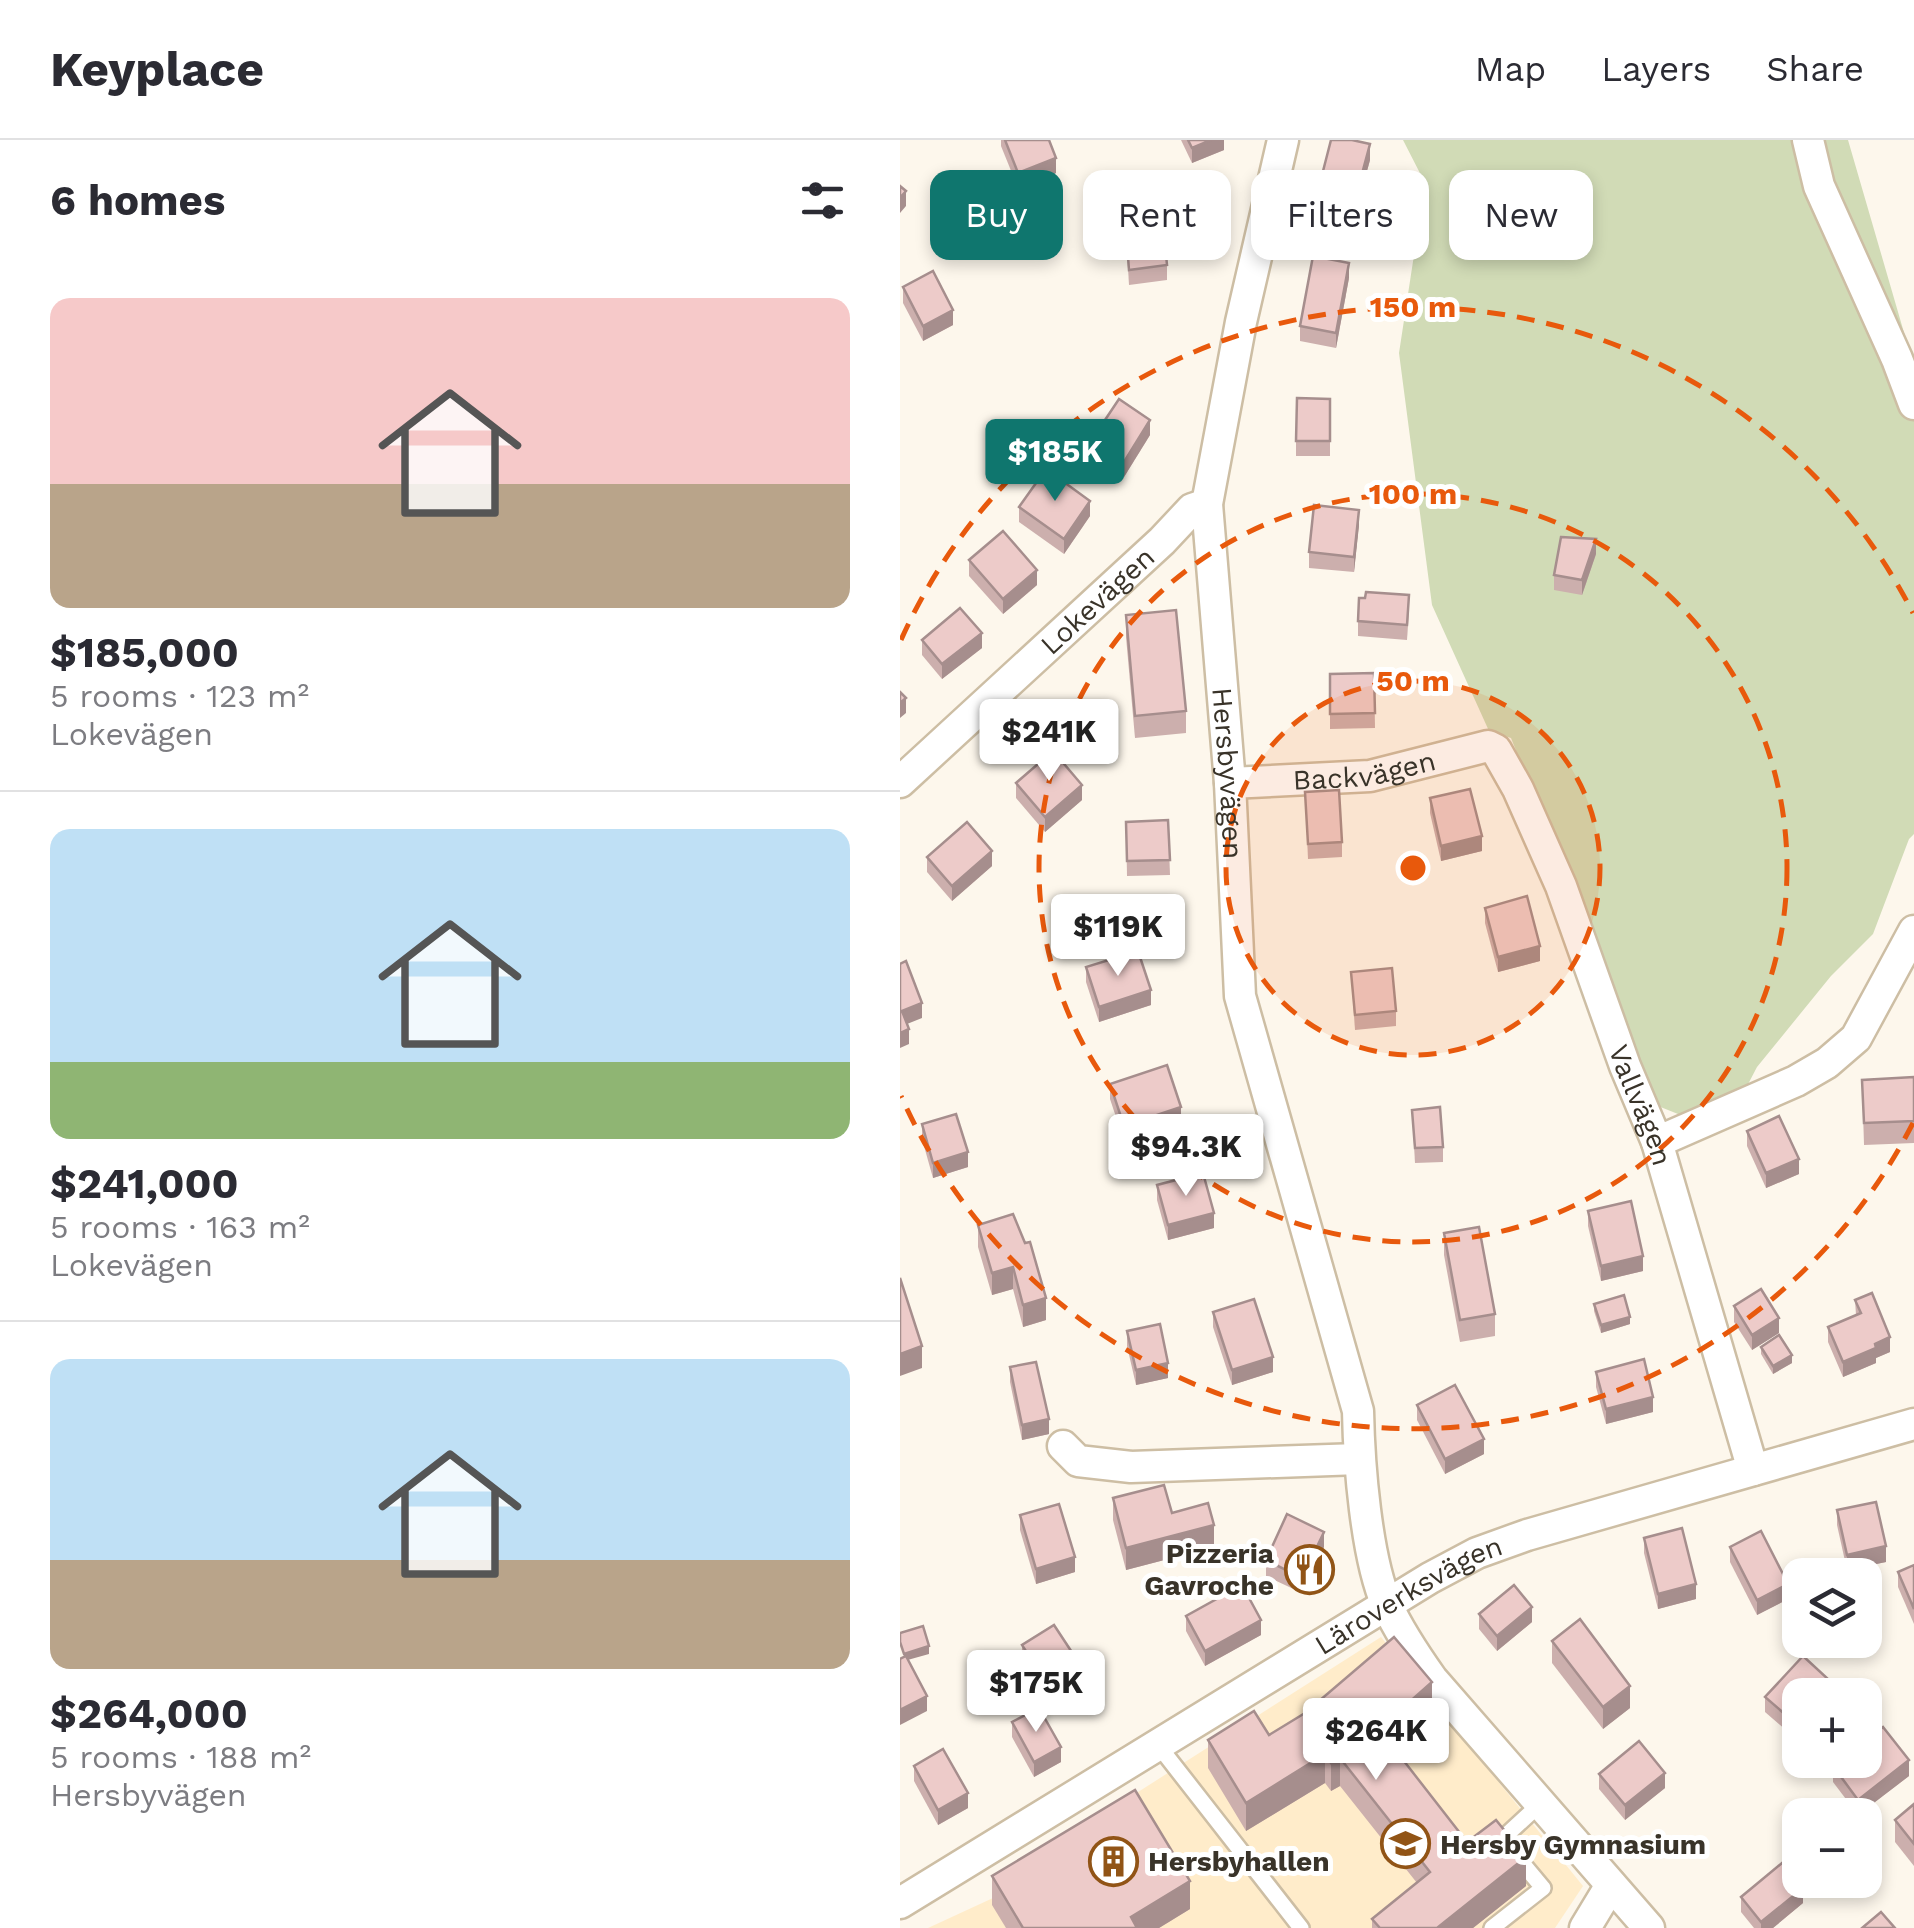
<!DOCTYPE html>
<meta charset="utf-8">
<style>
body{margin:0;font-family:"Work Sans",sans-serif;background:#f7f7f7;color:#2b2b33;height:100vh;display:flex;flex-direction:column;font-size:38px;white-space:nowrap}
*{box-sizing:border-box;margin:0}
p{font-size:32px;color:#7c7c81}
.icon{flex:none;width:55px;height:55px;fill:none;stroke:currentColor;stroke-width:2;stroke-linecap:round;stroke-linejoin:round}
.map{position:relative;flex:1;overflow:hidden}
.side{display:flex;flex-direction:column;background:#fff;width:900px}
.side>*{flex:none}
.guide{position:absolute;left:30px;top:30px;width:832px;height:90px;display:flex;gap:20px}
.tools{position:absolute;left:882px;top:1418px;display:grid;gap:20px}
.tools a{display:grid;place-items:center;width:100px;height:100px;border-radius:20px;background:#fff;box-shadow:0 5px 15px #0003;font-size:50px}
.price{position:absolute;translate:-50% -85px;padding:0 22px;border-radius:10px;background:#fff;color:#222;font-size:32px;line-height:65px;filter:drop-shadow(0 2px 5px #0008)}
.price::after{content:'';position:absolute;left:50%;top:60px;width:30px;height:22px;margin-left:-15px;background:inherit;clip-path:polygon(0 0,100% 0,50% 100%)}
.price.selected{background:#0f766e;color:#fff}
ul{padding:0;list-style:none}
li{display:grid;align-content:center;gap:20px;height:530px;padding:0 50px}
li+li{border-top:2px solid #e1e1e2}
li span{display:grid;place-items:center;height:310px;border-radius:20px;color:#555}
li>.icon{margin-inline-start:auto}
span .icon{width:180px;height:180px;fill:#fffc;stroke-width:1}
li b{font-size:42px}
h2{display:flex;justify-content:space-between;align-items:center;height:120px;padding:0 50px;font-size:42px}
.pill{padding:0 35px;border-radius:20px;background:#fff;box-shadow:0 5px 15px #0003;font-size:35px;line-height:90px}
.pill.selected{background:#0f766e;color:#fff}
header{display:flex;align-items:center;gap:60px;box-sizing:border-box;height:140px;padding:0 50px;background:#fff;border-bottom:2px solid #e1e1e2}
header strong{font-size:48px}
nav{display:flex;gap:55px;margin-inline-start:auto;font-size:35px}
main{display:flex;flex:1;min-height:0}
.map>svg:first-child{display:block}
.built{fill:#ffecca}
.green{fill:#d1dbb6}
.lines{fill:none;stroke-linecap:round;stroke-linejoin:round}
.lane-casing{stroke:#cdbea4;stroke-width:20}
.street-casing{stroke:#cdbea4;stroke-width:35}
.lane{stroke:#fff;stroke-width:15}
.street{stroke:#fff;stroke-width:30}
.wall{fill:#ccafad}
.shaded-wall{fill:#a68e8d}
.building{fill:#edcbc9;stroke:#a68e8d;stroke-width:2.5}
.ring{fill:none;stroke:#e8590c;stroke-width:5;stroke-dasharray:18 12}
.labels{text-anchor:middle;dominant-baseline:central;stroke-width:10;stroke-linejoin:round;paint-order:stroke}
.street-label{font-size:28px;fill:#393329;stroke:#fff}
.poi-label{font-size:28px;font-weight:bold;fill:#393329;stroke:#fff;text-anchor:start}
.centre{fill:#e8590c;stroke:#fff;stroke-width:5}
.ring-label{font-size:30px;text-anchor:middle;font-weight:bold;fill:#e8590c;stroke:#fff;stroke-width:10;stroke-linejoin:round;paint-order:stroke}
</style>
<header>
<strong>Keyplace</strong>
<nav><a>Map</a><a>Layers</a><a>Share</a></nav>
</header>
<main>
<section class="side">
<h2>6 homes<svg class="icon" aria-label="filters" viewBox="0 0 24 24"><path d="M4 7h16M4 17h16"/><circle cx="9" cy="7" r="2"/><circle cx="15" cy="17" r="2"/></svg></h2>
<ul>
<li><span style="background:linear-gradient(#f6c9c9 60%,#b9a48a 0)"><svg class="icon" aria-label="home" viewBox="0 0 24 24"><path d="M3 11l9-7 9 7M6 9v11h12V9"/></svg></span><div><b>$185,000</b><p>5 rooms · 123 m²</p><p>Lokevägen</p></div></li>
<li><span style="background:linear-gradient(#bfe0f5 75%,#8fb573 0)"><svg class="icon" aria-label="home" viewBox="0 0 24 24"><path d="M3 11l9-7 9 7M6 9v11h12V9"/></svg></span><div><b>$241,000</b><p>5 rooms · 163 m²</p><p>Lokevägen</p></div></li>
<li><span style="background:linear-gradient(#bfe0f5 65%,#b9a48a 0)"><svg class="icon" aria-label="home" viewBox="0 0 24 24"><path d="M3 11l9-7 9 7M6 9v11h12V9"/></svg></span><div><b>$264,000</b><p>5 rooms · 188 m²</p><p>Hersbyvägen</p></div></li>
</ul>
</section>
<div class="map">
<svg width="1014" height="1788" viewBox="0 0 1014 1788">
<rect width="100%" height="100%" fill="#fdf7ec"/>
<path class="built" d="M481 1497 683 1746 655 1788H28L93 1758 166 1698Z"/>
<path class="green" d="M503 0H948L1014 227V694L1009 699 973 794 931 836 857 927 845 950 783 976 758 966 611 598 589 591 532 465 499 213 525 43Z"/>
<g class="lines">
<defs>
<g id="lane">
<path d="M258 1605 401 1788"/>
<path d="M592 1788 643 1748 602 1699 640 1664"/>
</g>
<g id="street">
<path id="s1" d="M383 0 341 182 307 364 330 643 340 856 458 1271C459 1323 466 1417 487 1465 499 1491 515 1515 532 1539L749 1788"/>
<path d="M908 0 919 46 997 219 1014 264"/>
<path id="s2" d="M0 642 262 401 292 369 307 364"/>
<path id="s3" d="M330 643 470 636 588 606 596 610 618 649 661 746 725 926 757 1002 853 1330"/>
<path d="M757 1002 896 941 927 923 956 898 1014 791"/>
<path d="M163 1306 178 1321 231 1327 459 1319"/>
<path id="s4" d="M0 1763 530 1438 577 1413 627 1395 1014 1284"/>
<path d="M685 1788 711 1745"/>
</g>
</defs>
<use href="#lane" class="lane-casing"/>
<use href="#street" class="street-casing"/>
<use href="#lane" class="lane"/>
<use href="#street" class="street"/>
</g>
<g class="wall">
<path d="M101 0H149L156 33 118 48 101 6Z"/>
<path d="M281 0H324V10L292 23Z"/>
<path d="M470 20 459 60 422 50V35Z"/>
<path d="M225 76 267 125V140L229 145Z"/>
<path d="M449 138 436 208 400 201V186Z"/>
<path d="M3 147 53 185 23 201 3 163Z"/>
<path d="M430 259V316H396V301Z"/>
<path d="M250 295 224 337 191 316V301Z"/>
<path d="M119 367 190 376 164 414 119 382Z"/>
<path d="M459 385 454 432 409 428V412Z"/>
<path d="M696 414 682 455 654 450V435Z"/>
<path d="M69 420 137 445 103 474 69 436Z"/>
<path d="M509 471 507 500 458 496V481Z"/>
<path d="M226 475 286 571V593L235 598 226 497Z"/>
<path d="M22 500 82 508 42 539 22 515Z"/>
<path d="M474 533 475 588 430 589V534Z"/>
<path d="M116 643 182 660 145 692 116 658Z"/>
<path d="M405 652 442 702V717L408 719Z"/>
<path d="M530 658 582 711 541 721 530 673Z"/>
<path d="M268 680 270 735 227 736 226 682Z"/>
<path d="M27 717 92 726 52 761 27 732Z"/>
<path d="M585 768 640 821 598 832 585 783Z"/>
<path d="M186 827 251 865 199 882 186 842Z"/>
<path d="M451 832 496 871V886L455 890Z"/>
<path d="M1014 937V1003L964 1005 962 940Z"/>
<path d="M210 944 281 982 224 1001 210 959Z"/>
<path d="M512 970 543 1007V1022L515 1023Z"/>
<path d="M22 984 68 1027 33 1038 22 999Z"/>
<path d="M847 991 899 1034 866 1048 847 1006Z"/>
<path d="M257 1045 314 1088 268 1100 257 1060Z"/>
<path d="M688 1071 743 1131 701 1141 688 1086Z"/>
<path d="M113 1074 146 1180 123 1187 113 1149 92 1155 78 1107V1085Z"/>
<path d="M544 1093 595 1174V1196L560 1202 544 1115Z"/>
<path d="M955 1160 990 1212 976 1218V1223L943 1237 928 1202V1187L956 1175Z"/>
<path d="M694 1164 730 1184 701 1193 694 1171Z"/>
<path d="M834 1166 879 1193 852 1210 834 1182Z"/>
<path d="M313 1172 373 1232 332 1245 313 1187Z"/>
<path d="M227 1191 268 1238 236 1245 227 1206Z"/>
<path d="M861 1207 892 1223 873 1234 861 1214Z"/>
<path d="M110 1227 149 1294 122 1300 110 1242Z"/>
<path d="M696 1232 753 1272 706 1284 696 1247Z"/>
<path d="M517 1265 584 1314 545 1334 517 1280Z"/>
<path d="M213 1358 272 1373 314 1407 226 1430 213 1380Z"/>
<path d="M937 1370 986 1422 947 1430 937 1385Z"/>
<path d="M120 1375 175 1432 136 1444 120 1390Z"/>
<path d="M744 1398 796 1459 758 1469 744 1413Z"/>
<path d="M424 1407 402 1453 366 1436V1420Z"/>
<path d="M830 1407 888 1459 857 1475 830 1422Z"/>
<path d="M1014 1425V1484L998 1447V1432Z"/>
<path d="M579 1474 632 1482 597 1511 579 1489Z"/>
<path d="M286 1476 361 1495 305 1526 286 1491Z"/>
<path d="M652 1501 730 1568 703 1589 652 1523Z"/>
<path d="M122 1505 177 1535 145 1556 122 1520Z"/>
<path d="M928 1554 900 1555 887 1591 865 1572V1557Z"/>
<path d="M532 1570 492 1606 567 1702 626 1746 573 1788H472V1779L517 1743 440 1646 431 1651 425 1643 346 1691 308 1628V1600L369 1595Z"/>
<path d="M112 1582 161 1622 134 1637 112 1597Z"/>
<path d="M14 1626 68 1668 38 1685 14 1641Z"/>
<path d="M933 1626 1009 1636 958 1675 933 1642Z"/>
<path d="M699 1634 765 1648 725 1680 699 1649Z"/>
<path d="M1014 1664V1726L995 1702V1680Z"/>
<path d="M92 1736 290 1769 259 1788H106L92 1765Z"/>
<path d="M841 1757 903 1763 873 1788H854L841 1772Z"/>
</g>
<g class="shaded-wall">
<path d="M311 0H324V10L292 23V8Z"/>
<path d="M470 4V20L459 60V45Z"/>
<path d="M156 18V33L118 48V33Z"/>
<path d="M6 51V66L0 73V58Z"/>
<path d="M449 123V138L436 208V193Z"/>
<path d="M53 170V185L23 201V186Z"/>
<path d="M250 280V295L224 337V322Z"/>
<path d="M190 361V376L164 414V399Z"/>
<path d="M459 370V385L454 432V417Z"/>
<path d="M696 399V414L682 455V440Z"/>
<path d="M137 430V445L103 474V459Z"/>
<path d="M82 493V508L42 539V524Z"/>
<path d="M6 558V573L0 578V563Z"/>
<path d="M182 645V660L145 692V677Z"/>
<path d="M582 696V711L541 721V706Z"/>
<path d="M92 711V726L52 761V746Z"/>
<path d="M640 806V821L598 832V817Z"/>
<path d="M251 850V865L199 882V867Z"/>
<path d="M22 863V878L2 886V871Z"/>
<path d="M9 889V904L0 908V893Z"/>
<path d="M281 967V982L224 1001V986Z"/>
<path d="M68 1012V1027L33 1038V1023Z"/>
<path d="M899 1019V1034L866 1048V1033Z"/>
<path d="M314 1073V1088L268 1100V1085Z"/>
<path d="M743 1116V1131L701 1141V1126Z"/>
<path d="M113 1127V1149L92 1155V1133Z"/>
<path d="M146 1158V1180L123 1187V1165Z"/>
<path d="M730 1177V1184L701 1193V1185Z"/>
<path d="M879 1178V1193L852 1210V1195Z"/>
<path d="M990 1197V1212L976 1218V1223L943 1237V1222L975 1204Z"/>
<path d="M22 1206V1228L0 1236V1214Z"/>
<path d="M892 1215V1223L873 1234V1226Z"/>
<path d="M373 1217V1232L332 1245V1230Z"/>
<path d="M268 1223V1238L236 1245V1230Z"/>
<path d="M753 1257V1272L706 1284V1269Z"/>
<path d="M149 1279V1294L122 1300V1285Z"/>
<path d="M584 1299V1314L545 1334V1319Z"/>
<path d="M314 1385V1407L226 1430V1408Z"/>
<path d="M424 1392V1407L402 1453V1438Z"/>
<path d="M986 1406V1422L947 1430V1415Z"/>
<path d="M175 1417V1432L136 1444V1429Z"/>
<path d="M796 1444V1459L758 1469V1454Z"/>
<path d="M888 1444V1459L857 1475V1460Z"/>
<path d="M632 1467V1482L597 1511V1496Z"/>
<path d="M361 1480V1495L305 1526V1511Z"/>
<path d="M29 1506V1514L4 1521V1514Z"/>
<path d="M177 1520V1535L145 1556V1541Z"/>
<path d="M928 1539V1554L926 1555H913Z"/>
<path d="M532 1542V1570L479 1618V1589Z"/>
<path d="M730 1546V1568L703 1589V1567Z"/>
<path d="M27 1556V1571L0 1585V1570Z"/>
<path d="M900 1561V1576L887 1591V1576Z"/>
<path d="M161 1607V1622L134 1637V1622Z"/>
<path d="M425 1614V1643L346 1691V1663Z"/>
<path d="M440 1618V1646L431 1651V1623Z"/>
<path d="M1009 1620V1636L958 1675V1660Z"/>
<path d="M765 1633V1648L725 1680V1665Z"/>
<path d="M68 1653V1668L38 1685V1670Z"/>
<path d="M626 1717V1746L573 1788H537Z"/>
<path d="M290 1741V1769L259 1788H231V1777Z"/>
<path d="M903 1748V1763L873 1788H861V1782Z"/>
</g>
<g class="building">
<path d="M105 0H149L156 18 118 33Z"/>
<path d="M288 0H311L292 8Z"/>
<path d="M431 0H452L470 4 459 45 422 35Z"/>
<path d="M0 46 6 51 0 58Z"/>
<path d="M262 72 267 125 229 130 225 76Z"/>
<path d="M413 116 449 123 436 193 400 186Z"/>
<path d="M33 131 53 170 23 186 3 147Z"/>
<path d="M397 258 430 259V301H396Z"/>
<path d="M219 259 250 280 224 322 191 301Z"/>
<path d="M146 329 190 361 164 399 119 367Z"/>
<path d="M414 365 459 370 454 417 409 412Z"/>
<path d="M103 391 137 430 103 459 69 420Z"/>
<path d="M661 397 696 399 682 440 654 435Z"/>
<path d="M466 452 509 455 507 485 458 481 459 458H465Z"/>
<path d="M60 468 82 493 42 524 22 500Z"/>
<path d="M276 470 286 571 235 576 226 475Z"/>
<path d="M474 533 475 573 430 574V534Z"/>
<path d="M0 552 6 558 0 563Z"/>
<path d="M153 611 182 645 145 677 116 643Z"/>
<path d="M570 649 582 696 541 706 530 658Z"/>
<path d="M439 650 442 702 408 704 405 652Z"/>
<path d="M268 680 270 720 227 721 226 682Z"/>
<path d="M67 682 92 711 52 746 27 717Z"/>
<path d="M627 756 640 806 598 817 585 768Z"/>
<path d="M238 811 251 850 199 867 186 827Z"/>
<path d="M6 821 22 863 2 871 9 889 0 893V824Z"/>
<path d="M492 828 496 871 455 875 451 832Z"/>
<path d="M267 925 281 967 224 986 210 944Z"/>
<path d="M1014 937V981L964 983 962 940Z"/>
<path d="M540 967 543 1007 515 1008 512 970Z"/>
<path d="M56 974 68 1012 33 1023 22 984Z"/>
<path d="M879 976 899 1019 866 1033 847 991Z"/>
<path d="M303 1033 314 1073 268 1085 257 1045Z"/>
<path d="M731 1061 743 1116 701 1126 688 1071Z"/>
<path d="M113 1074 125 1103 130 1102 146 1158 123 1165 113 1127 92 1133 78 1085Z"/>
<path d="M579 1087 595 1174 560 1180 544 1093Z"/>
<path d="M0 1138 22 1206 0 1214Z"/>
<path d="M861 1149 879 1178 852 1195 834 1166Z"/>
<path d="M972 1153 990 1197 975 1204 976 1208 943 1222 928 1187 961 1173 955 1160Z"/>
<path d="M724 1155 730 1177 701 1185 694 1164Z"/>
<path d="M354 1159 373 1217 332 1230 313 1172Z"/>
<path d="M260 1184 268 1223 236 1230 227 1191Z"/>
<path d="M879 1195 892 1215 873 1226 861 1207Z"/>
<path d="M744 1219 753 1257 706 1269 696 1232Z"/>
<path d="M136 1222 149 1279 122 1285 110 1227Z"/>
<path d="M555 1245 584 1299 545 1319 517 1265Z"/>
<path d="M264 1345 272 1373 308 1363 314 1385 226 1408 213 1358Z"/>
<path d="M976 1362 986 1406 947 1415 937 1370Z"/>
<path d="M159 1364 175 1417 136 1429 120 1375Z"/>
<path d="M387 1374 424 1392 402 1438 366 1420Z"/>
<path d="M782 1388 796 1444 758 1454 744 1398Z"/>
<path d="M861 1391 888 1444 857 1460 830 1407Z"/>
<path d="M1014 1425V1469L998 1432Z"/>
<path d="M342 1445 361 1480 305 1511 286 1476Z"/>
<path d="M614 1445 632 1467 597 1496 579 1474Z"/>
<path d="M680 1479 730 1546 703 1567 652 1501Z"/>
<path d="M154 1485 177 1520 145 1541 122 1505Z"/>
<path d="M23 1486 29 1506 4 1514 0 1502V1493Z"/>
<path d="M494 1497 532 1542 479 1589 567 1702 596 1680 626 1717 537 1788H480L472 1779 530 1732 440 1618 431 1623 425 1614 346 1663 308 1600 354 1571 369 1595 405 1573Z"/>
<path d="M6 1516 27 1556 0 1570V1519Z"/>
<path d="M903 1516 928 1539 913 1555H900V1561L887 1576 865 1557Z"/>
<path d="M139 1568 161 1607 134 1622 112 1582Z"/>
<path d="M983 1587 1009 1620 958 1660 933 1626 941 1620H965V1602Z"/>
<path d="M739 1601 765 1633 725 1665 699 1634Z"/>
<path d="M43 1609 68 1653 38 1670 14 1626Z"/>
<path d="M235 1650 290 1741 231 1777 237 1788H123L92 1736Z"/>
<path d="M1014 1664V1704L995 1680Z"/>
<path d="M882 1723 903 1748 861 1782 841 1757Z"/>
<path d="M981 1772 995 1788H962Z"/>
</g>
<circle cx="513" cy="728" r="187" fill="#e8590c" fill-opacity=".12"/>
<g class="ring">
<circle cx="513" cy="728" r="187"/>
<circle cx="513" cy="728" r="374"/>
<path d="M1013 983A561 561 0 0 1 1 956M1 500A561 561 0 0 1 1013 473"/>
</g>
<defs>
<symbol id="restaurant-ring" viewBox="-11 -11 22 22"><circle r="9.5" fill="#fff" stroke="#915416" stroke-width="1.5"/><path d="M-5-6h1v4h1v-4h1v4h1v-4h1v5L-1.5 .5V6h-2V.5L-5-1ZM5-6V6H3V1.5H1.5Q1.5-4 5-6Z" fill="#915416"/></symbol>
<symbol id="school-ring" viewBox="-11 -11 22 22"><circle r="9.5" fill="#fff" stroke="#915416" stroke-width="1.5"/><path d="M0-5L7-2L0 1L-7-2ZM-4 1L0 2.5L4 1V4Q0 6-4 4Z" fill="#915416"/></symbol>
<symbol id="building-ring" viewBox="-11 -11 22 22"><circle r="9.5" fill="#fff" stroke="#915416" stroke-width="1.5"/><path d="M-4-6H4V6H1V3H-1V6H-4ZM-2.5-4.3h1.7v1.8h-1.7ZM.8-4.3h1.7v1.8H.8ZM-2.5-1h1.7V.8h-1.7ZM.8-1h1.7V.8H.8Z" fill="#915416"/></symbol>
</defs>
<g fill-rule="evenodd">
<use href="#restaurant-ring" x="382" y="1402" width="55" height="55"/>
<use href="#school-ring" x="478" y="1676" width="55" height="55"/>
<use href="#building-ring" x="186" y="1694" width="55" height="55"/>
</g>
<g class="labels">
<g class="street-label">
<text stroke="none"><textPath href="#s2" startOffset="268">Lokevägen</textPath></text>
<text stroke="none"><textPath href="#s3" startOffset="135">Backvägen</textPath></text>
<text stroke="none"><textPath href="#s1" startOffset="642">Hersbyvägen</textPath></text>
<text stroke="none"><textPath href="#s3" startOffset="655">Vallvägen</textPath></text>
<text stroke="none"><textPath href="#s4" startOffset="595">Läroverksvägen</textPath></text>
</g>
<g class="poi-label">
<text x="374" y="1413" text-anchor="end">Pizzeria<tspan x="374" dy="32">Gavroche</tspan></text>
<text x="540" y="1704">Hersby Gymnasium</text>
<text x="248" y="1721">Hersbyhallen</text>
</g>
</g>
<circle cx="513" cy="728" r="15" class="centre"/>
<g class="ring-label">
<text x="513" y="177">150 m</text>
<text x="513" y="364">100 m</text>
<text x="513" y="551">50 m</text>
</g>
</svg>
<div class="tools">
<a><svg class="icon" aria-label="layers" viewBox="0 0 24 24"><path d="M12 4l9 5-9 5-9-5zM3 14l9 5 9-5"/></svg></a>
<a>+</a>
<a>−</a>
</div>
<b class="price selected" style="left:155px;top:364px">$185K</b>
<b class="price" style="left:149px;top:644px">$241K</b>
<b class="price" style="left:218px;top:839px">$119K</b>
<b class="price" style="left:286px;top:1059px">$94.3K</b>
<b class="price" style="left:136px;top:1595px">$175K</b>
<b class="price" style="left:476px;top:1643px">$264K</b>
<div class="guide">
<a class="pill selected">Buy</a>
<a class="pill">Rent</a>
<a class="pill">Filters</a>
<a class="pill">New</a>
</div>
</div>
</main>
